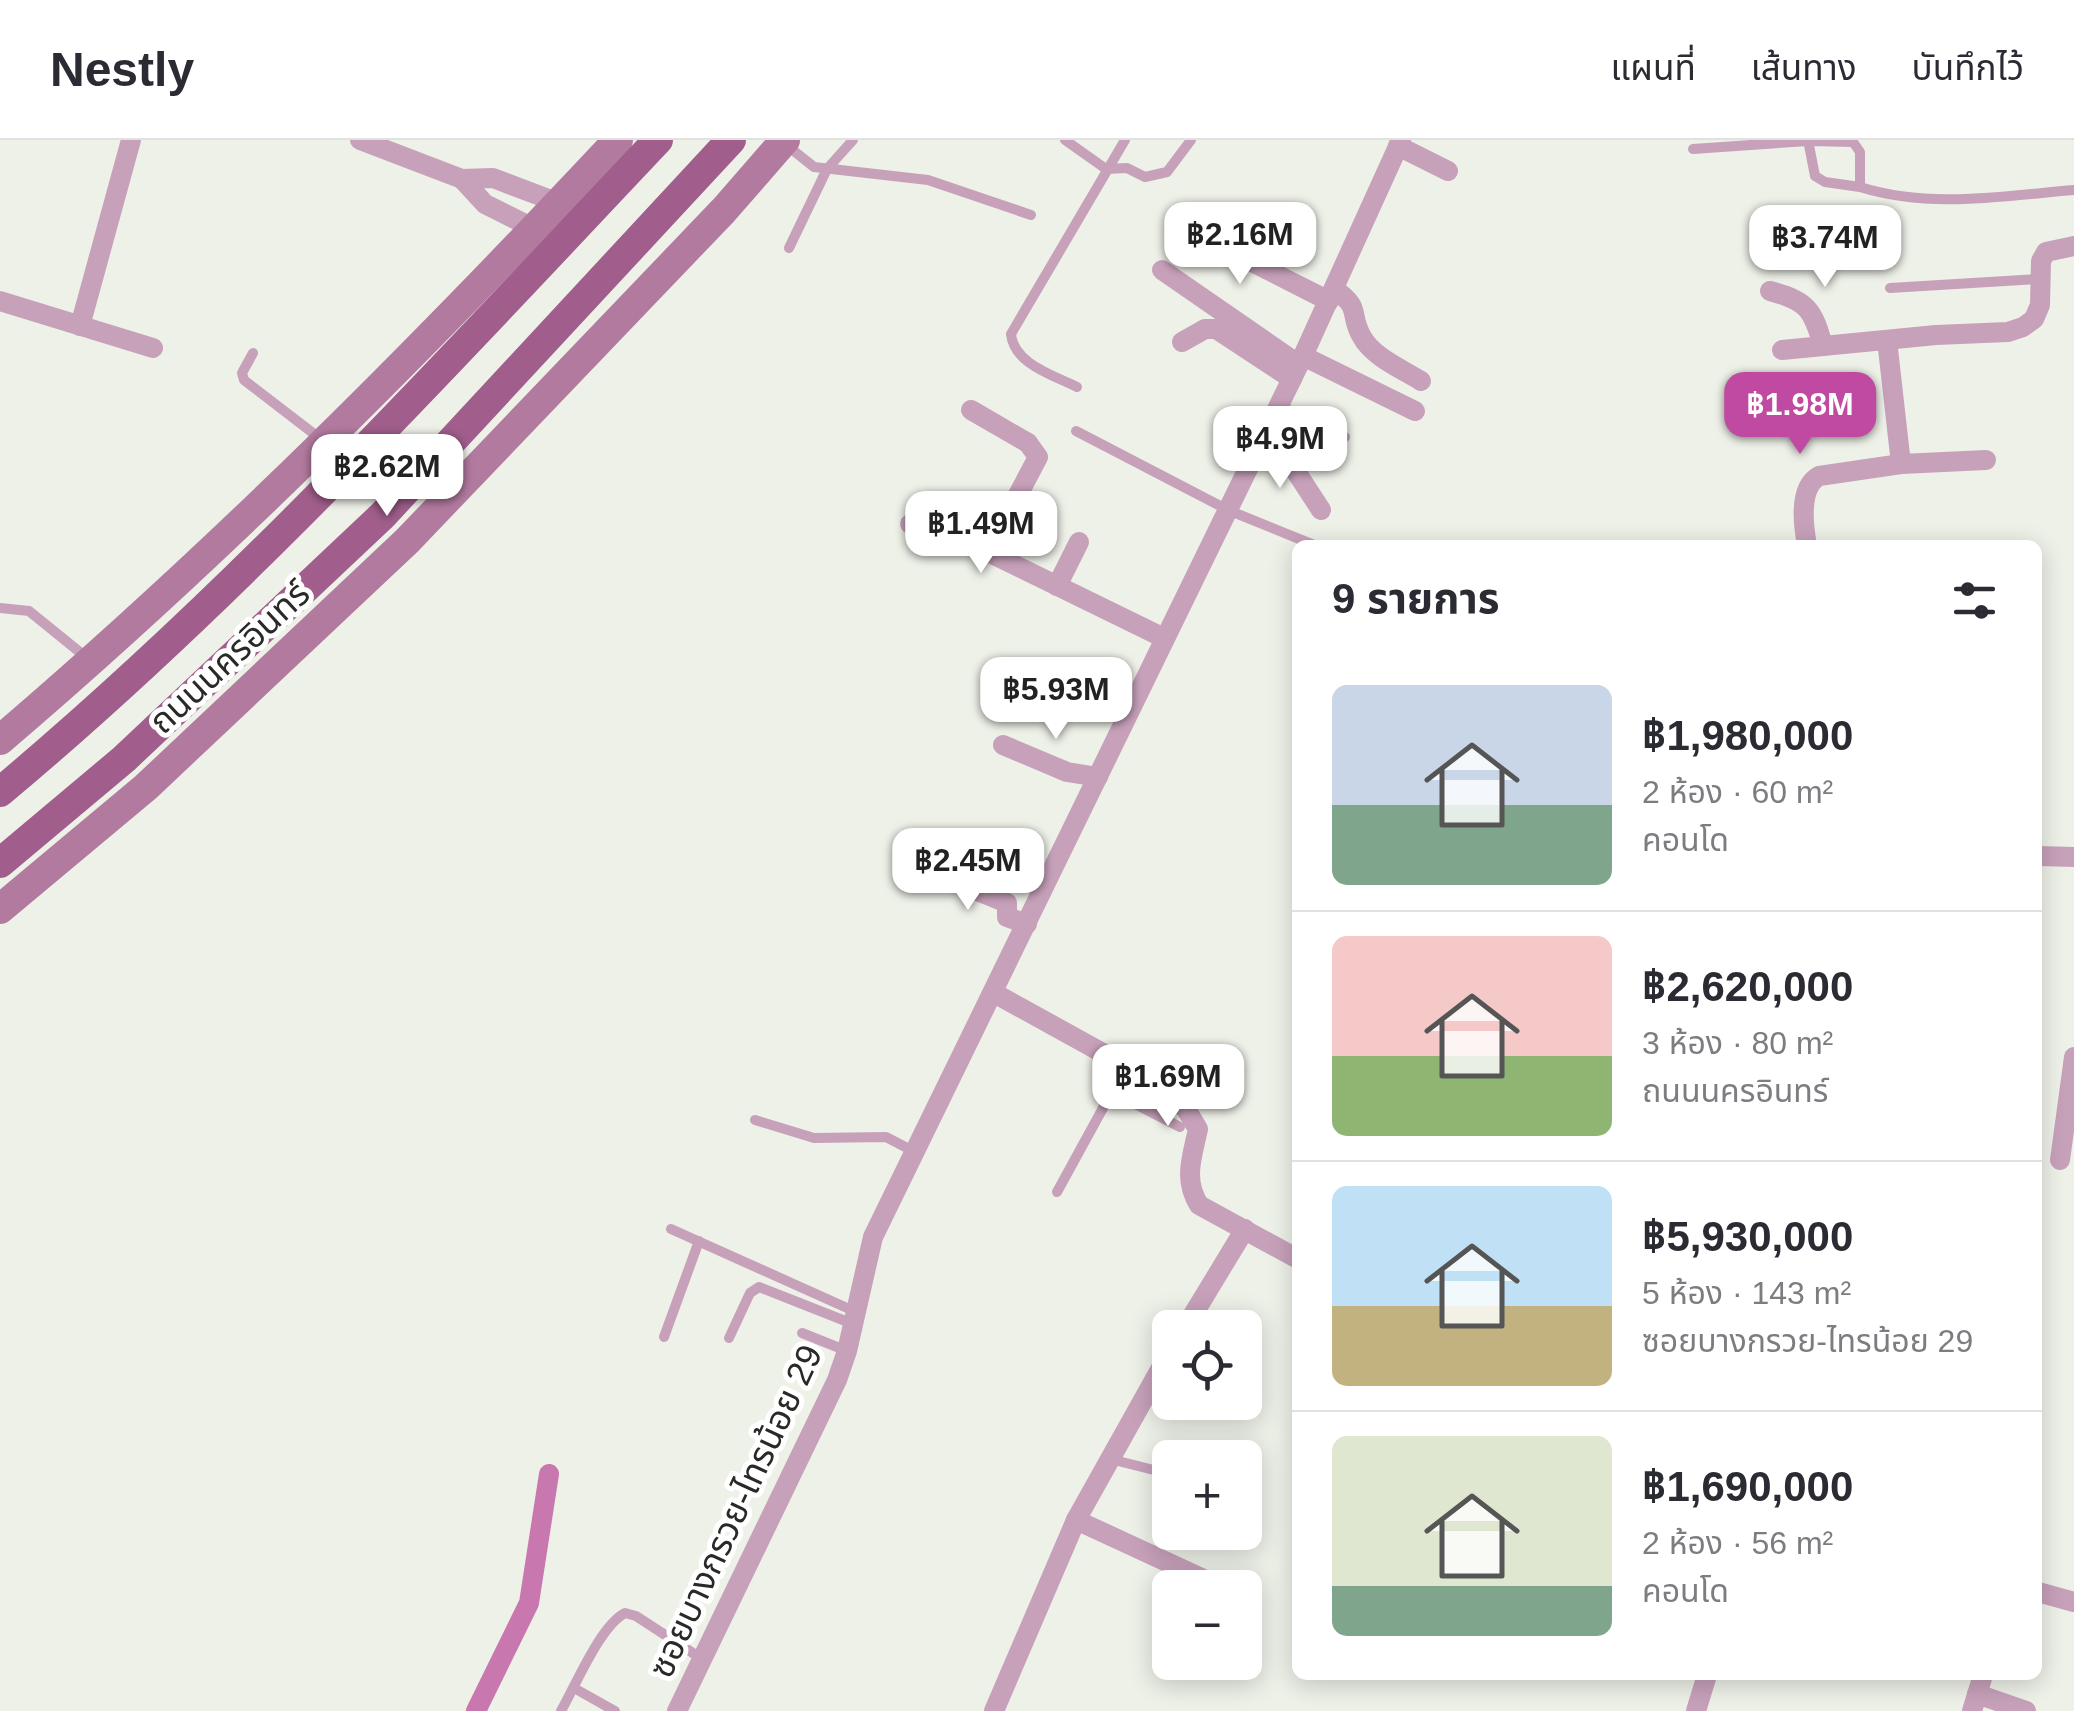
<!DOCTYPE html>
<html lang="th">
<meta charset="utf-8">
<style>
body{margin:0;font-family:Helvetica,"Noto Sans Thai",sans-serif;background:#f2f2f3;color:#2b2b33;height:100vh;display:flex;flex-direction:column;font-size:38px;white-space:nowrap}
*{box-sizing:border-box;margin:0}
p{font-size:32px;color:#7c7c81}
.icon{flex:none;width:55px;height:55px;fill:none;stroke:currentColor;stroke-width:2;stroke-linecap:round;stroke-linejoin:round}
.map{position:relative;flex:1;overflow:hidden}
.sheet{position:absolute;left:1292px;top:400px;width:750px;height:1140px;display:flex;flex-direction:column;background:#fff;border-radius:15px;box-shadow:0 5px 25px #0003}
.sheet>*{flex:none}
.buttons{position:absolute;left:1152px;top:1170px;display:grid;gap:20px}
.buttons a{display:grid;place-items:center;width:110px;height:110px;border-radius:15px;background:#fff;box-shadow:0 5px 25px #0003;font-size:50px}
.price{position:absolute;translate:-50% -85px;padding:0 22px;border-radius:20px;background:#fff;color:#222;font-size:32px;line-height:65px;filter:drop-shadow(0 2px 5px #0008)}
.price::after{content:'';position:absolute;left:50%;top:60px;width:30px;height:22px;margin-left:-15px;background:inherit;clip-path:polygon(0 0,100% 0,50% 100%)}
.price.selected{background:#c04aa1;color:#fff}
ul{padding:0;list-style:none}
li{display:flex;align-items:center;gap:30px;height:250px;padding:0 40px}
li+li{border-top:2px solid #e1e1e2}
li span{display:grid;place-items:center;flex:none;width:280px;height:200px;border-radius:15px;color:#555}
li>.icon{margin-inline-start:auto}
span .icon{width:120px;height:120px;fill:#fffc;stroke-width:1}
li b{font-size:42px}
h2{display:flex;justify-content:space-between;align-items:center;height:120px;padding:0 40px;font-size:42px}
header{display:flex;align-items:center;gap:60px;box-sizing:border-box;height:140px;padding:0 50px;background:#fff;border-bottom:2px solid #e1e1e2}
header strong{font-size:48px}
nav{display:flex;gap:55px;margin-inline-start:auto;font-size:35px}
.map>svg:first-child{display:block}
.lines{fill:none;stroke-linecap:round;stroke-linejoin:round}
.canal{stroke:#c977af;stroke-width:20}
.lane{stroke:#c7a1ba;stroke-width:10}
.street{stroke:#c7a1ba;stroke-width:20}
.secondary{stroke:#b27a9f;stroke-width:30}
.primary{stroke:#a15e8c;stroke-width:30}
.labels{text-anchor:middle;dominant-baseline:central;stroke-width:10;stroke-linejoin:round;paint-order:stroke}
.street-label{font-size:35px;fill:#292a27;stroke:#fff}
</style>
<header>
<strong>Nestly</strong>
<nav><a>แผนที่</a><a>เส้นทาง</a><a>บันทึกไว้</a></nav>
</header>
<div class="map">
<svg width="2074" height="1571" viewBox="0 0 2074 1571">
<rect width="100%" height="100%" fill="#eef1e8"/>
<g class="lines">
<path class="canal" d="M476 1571 529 1463 549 1334"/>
<g class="lane">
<path d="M1065 0 1106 29 1127 28 1145 37 1167 32 1191 0"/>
<path d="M1808 0 1815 36 1825 42 1860 47"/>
<path d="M784 3 814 27 928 40 1031 75"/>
<path d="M1693 9 1808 1 1853 2 1860 12V47C1930 69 2002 56 2074 50"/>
<path d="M789 108 827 29 853 0"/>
<path d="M1890 148 2040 139"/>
<path d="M253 213 242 233 244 240 322 300"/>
<path d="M1077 247C1053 235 1014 224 1011 194L1125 0"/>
<path d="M1278 265 1345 297"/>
<path d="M1076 291 1228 370 1314 405"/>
<path d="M0 468 29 471 87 518"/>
<path d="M1112 952 1180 987"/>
<path d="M755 980 814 998 886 997 915 1012"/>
<path d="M1057 1052 1126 926"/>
<path d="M671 1089 856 1172"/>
<path d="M802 1193 847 1211"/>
<path d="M664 1197 699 1101"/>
<path d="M729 1198 750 1153 759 1147 853 1184"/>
<path d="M1110 1319 1170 1334"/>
<path d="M574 1548 615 1571"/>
<path d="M561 1571C576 1545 600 1486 625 1473L636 1476 702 1519"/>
</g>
<g class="street">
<path d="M360 0 462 39 493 38 559 63"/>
<path d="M1398 6 1448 31"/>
<path d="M462 39 485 64 535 89"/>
<path d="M1175 83 1329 161"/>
<path d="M1162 130 1298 224"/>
<path d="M1334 149C1363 169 1348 173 1362 197 1373 217 1402 229 1421 241"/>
<path d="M1770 151C1807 161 1813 169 1823 206"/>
<path d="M0 161 153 208"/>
<path d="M80 186 131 0"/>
<path d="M1887 200 1901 324 1986 320"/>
<path d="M1182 202 1205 189H1216L1292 239"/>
<path d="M1782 210 1936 195 2008 192 2023 187 2034 179 2040 165 2041 121 2046 112 2074 106"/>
<path d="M1303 216 1415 271"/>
<path d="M971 270 1028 303 1038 317 988 412 1164 498"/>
<path d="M1256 311 1295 330 1321 370"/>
<path d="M910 384 931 388 988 412"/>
<path d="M1807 405C1803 384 1799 347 1819 336L1901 324"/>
<path d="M1057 446 1079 402"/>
<path d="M1003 605 1067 632 1098 637"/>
<path d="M2038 716 2074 717"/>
<path d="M916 726 1007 763V777L1027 784"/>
<path d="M994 853 1148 938 1186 969 1198 989C1192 1018 1183 1039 1199 1065L1298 1119"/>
<path d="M2060 1020 2074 917"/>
<path d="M1185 1188 1245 1089"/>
<path d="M1076 1380 1208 1441"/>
<path d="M2038 1452 2074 1462"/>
<path d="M1977 1554 2026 1571"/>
<path d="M677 1571 837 1240 847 1211 873 1097 1303 216 1401 0"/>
<path d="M994 1571 1076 1380 1170 1212"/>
<path d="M1696 1571 1707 1535"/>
<path d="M1972 1571 1983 1535"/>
</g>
<g class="secondary">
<path d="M0 600C219 413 421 210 618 0"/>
<path d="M0 769 146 647 407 401 724 70 785 0"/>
</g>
<g class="primary">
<path d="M0 652C237 454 446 224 658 0"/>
<path d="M0 723 124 619 383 375 731 0"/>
</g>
</g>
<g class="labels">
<g class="street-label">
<text transform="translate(229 517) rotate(-43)">ถนนนครอินทร์</text>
<text transform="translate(735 1371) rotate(-65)">ซอยบางกรวย-ไทรน้อย 29</text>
</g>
</g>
</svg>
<div class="buttons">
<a><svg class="icon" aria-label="locate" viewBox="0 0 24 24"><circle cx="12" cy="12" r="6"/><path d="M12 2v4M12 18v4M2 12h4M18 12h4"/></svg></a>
<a>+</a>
<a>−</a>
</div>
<b class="price" style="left:1240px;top:147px">฿2.16M</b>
<b class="price" style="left:1825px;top:150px">฿3.74M</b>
<b class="price selected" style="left:1800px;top:317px">฿1.98M</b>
<b class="price" style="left:1280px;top:351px">฿4.9M</b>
<b class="price" style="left:387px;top:379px">฿2.62M</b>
<b class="price" style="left:981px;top:436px">฿1.49M</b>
<b class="price" style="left:1056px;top:602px">฿5.93M</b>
<b class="price" style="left:968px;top:773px">฿2.45M</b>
<b class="price" style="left:1168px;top:989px">฿1.69M</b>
<section class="sheet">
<h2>9 รายการ<svg class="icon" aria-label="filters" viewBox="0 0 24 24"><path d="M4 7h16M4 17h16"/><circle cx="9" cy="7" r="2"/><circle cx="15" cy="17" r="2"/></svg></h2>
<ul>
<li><span style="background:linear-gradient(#c9d6e8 60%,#7fa58c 0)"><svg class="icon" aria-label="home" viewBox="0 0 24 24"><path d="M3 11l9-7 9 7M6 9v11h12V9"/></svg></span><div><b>฿1,980,000</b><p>2 ห้อง · 60 m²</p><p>คอนโด</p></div></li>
<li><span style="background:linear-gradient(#f6c9c9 60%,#8fb573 0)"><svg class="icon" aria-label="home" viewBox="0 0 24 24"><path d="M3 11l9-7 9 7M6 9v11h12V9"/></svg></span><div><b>฿2,620,000</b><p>3 ห้อง · 80 m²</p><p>ถนนนครอินทร์</p></div></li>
<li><span style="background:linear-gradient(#bfe0f5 60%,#c2b280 0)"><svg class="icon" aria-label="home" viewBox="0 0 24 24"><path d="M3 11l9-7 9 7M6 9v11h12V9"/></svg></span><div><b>฿5,930,000</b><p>5 ห้อง · 143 m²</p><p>ซอยบางกรวย-ไทรน้อย 29</p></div></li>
<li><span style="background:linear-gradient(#dfe7d0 75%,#7fa58c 0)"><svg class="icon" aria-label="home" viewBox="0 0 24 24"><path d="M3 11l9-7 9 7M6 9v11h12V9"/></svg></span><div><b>฿1,690,000</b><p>2 ห้อง · 56 m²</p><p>คอนโด</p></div></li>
</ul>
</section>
</div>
